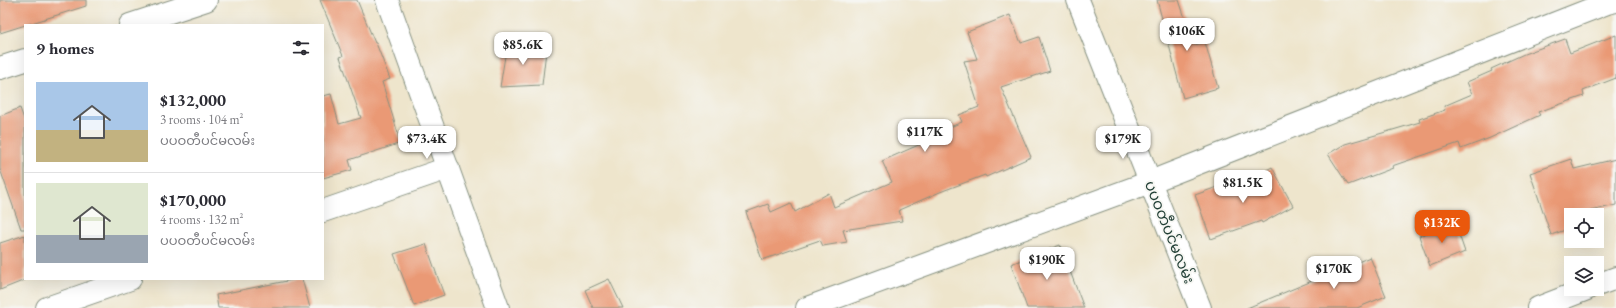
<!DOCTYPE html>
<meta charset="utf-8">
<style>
body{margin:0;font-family:"EB Garamond","Noto Sans Myanmar",serif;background:#f2f2f3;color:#2b2b33;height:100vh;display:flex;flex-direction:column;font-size:15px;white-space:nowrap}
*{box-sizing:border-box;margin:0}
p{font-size:13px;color:#7c7c81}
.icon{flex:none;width:22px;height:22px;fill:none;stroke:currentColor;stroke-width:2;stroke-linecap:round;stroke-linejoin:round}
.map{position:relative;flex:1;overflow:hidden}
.drawer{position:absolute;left:24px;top:24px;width:300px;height:256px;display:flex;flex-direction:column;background:#fff;border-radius:0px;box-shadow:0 4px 16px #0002}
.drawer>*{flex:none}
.fabs{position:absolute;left:1564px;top:208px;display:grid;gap:8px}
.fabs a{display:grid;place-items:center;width:40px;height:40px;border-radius:0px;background:#fff;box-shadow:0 4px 16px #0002;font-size:20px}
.price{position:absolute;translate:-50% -34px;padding:0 9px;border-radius:8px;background:#fff;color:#222;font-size:13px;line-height:26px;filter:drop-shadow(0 1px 2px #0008)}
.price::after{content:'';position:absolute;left:50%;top:24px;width:12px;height:9px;margin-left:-6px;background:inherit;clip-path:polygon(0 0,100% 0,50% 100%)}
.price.active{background:#ea580c;color:#fff}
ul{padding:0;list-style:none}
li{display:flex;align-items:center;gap:12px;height:100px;padding:0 12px}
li+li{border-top:1px solid #e1e1e2}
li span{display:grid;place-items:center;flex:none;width:112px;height:80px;border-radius:0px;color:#555}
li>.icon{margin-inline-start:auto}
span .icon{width:48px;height:48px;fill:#fffc;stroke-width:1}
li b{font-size:17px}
h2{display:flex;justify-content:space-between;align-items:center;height:48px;padding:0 12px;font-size:17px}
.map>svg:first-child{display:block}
.building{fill:#ea9975}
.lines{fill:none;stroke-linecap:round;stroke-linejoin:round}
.minor-casing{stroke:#869180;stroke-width:24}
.minor{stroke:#fff;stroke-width:22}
.labels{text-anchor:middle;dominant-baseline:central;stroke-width:3.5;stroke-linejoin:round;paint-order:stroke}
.street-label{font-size:15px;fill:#1f3d34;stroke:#f6f6f2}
</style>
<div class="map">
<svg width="1616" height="308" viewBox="0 0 1616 308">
<rect width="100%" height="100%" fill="#f6f6f2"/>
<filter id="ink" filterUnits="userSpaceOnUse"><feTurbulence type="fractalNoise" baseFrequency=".025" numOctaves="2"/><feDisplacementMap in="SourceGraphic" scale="8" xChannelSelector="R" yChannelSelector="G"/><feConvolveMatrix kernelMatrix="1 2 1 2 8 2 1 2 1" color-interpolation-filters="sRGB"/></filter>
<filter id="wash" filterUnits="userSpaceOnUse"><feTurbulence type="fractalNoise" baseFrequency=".012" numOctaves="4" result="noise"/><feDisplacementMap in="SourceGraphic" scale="16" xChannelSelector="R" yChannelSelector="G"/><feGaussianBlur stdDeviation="0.9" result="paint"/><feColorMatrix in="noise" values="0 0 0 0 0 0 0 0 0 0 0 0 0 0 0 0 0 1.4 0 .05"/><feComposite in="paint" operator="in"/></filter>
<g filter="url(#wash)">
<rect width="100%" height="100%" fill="#eee5cc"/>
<g id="blocks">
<g class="building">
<path d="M0 0H86V6L0 33Z"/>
<path d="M320 0H357L375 43H376L390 79 382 82 401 143 349 160 352 170 323 178V96L331 94 339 124 361 118 340 57 343 56Z"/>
<path d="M1157 0H1179L1194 45 1205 42 1218 88 1183 98Z"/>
<path d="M1010 15 1021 43 1039 37 1050 71 1001 87 1031 157 986 177 985 175 940 192 899 210 902 221 843 230 847 242 823 246 820 240 762 260 746 212 768 204 771 212 791 203 795 212 829 193 834 207 892 182 882 161 930 140 929 136 962 122 959 115 979 107 964 61 977 59 967 32Z"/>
<path d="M1616 35V78L1583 91 1584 96 1538 112 1540 115 1490 138 1461 149 1459 143 1392 166 1393 168 1348 185 1328 154 1345 144 1420 122 1419 119 1445 110 1444 106 1472 94 1467 82 1492 71 1491 69 1524 54 1565 39 1570 53Z"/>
<path d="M519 40 546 51 542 85 500 87 506 50Z"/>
<path d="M20 108 25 122V229H21L0 169V116Z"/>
<path d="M1571 159 1574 169 1616 159V205L1590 211 1592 215H1571V228L1551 235 1530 173Z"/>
<path d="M1272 167 1293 206 1262 223 1261 221 1211 239 1195 195 1231 182 1233 188Z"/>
<path d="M1455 223 1465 252 1430 266 1419 236Z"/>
<path d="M25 235V280L0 290V243Z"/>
<path d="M426 244 444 295 414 306 394 254Z"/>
<path d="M1060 245 1084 308H1027L1011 264Z"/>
<path d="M1370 257 1386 296 1357 308H1247Z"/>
<path d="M297 279H302L310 308H218L216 295Z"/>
<path d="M609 279 623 308H593L585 290Z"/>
</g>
</g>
</g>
<g filter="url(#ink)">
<use href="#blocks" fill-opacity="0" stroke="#869180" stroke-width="1"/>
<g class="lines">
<defs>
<g id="minor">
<path d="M387 0 498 308"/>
<path d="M1078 0 1200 308"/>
<path d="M130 25 206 0"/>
<path d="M0 68 25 60"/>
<path d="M323 211 448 168"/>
<path d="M1597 285 1616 278"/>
<path d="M47 308 130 279"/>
<path d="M807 308 1150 182 1607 3 1616 1"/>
<path d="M1538 308 1587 289"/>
</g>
</defs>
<use href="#minor" class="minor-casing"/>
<use href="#minor" class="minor"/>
</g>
</g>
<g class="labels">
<g class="street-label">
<text transform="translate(1170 232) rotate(68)">ပပဝတီပင်မလမ်း</text>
</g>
</g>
</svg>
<div class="fabs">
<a><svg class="icon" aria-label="locate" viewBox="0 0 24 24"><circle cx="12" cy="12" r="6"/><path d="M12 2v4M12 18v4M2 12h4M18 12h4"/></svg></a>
<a><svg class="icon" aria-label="layers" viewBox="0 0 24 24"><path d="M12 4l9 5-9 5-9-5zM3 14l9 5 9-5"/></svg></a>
</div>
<b class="price" style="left:1187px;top:52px">$106K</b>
<b class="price" style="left:523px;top:66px">$85.6K</b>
<b class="price" style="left:925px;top:153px">$117K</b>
<b class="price" style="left:427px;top:160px">$73.4K</b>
<b class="price" style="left:1123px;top:160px">$179K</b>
<b class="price" style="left:1243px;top:204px">$81.5K</b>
<b class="price active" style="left:1442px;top:244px">$132K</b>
<b class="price" style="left:1047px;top:281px">$190K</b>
<b class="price" style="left:1334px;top:290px">$170K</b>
<section class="drawer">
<h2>9 homes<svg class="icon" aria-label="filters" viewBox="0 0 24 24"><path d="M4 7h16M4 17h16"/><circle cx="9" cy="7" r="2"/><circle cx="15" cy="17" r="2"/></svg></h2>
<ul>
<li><span style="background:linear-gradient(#a9c7e8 60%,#c2b280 0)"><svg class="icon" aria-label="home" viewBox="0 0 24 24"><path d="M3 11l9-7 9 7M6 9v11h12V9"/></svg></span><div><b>$132,000</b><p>3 rooms · 104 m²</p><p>ပပဝတီပင်မလမ်း</p></div></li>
<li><span style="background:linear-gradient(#dfe7d0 65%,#9aa5b1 0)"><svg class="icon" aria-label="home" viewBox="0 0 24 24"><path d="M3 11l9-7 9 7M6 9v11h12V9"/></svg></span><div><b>$170,000</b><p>4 rooms · 132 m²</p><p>ပပဝတီပင်မလမ်း</p></div></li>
</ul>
</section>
</div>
